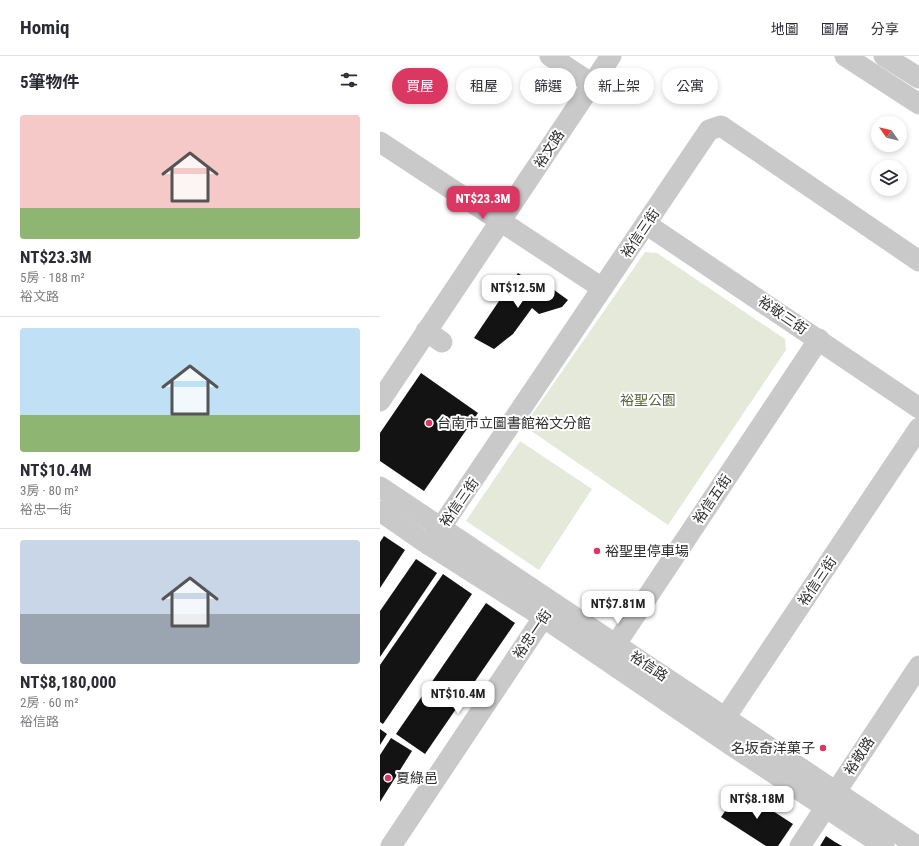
<!DOCTYPE html>
<html lang="zh-TW">
<meta charset="utf-8">
<style>
body{margin:0;font-family:"Roboto Condensed","Noto Sans TC",sans-serif;background:#f2f2f3;color:#2b2b33;height:100vh;display:flex;flex-direction:column;font-size:15px;white-space:nowrap}
*{box-sizing:border-box;margin:0}
p{font-size:13px;color:#7c7c81}
.icon{flex:none;width:22px;height:22px;fill:none;stroke:currentColor;stroke-width:2;stroke-linecap:round;stroke-linejoin:round}
.map{position:relative;flex:1;overflow:hidden}
.side{display:flex;flex-direction:column;background:#fff;width:380px}
.side>*{flex:none}
.hud{position:absolute;left:12px;top:12px;width:380px;height:36px;display:flex;gap:8px}
.needle{width:26px;rotate:304deg}
.fabs{position:absolute;left:491px;top:60px;display:grid;gap:8px}
.fabs a{display:grid;place-items:center;width:36px;height:36px;border-radius:50%;background:#fff;box-shadow:0 2px 6px #0003;font-size:20px}
.price{position:absolute;translate:-50% -34px;padding:0 9px;border-radius:8px;background:#fff;color:#222;font-size:13px;line-height:26px;filter:drop-shadow(0 1px 2px #0008)}
.price::after{content:'';position:absolute;left:50%;top:24px;width:12px;height:9px;margin-left:-6px;background:inherit;clip-path:polygon(0 0,100% 0,50% 100%)}
.price.current{background:#db3763;color:#fff}
ul{padding:0;list-style:none}
li{display:grid;align-content:center;gap:8px;height:212px;padding:0 20px}
li+li{border-top:1px solid #e1e1e2}
li span{display:grid;place-items:center;height:124px;border-radius:4px;color:#555}
li>.icon{margin-inline-start:auto}
span .icon{width:72px;height:72px;fill:#fffc;stroke-width:1}
li b{font-size:17px}
h2{display:flex;justify-content:space-between;align-items:center;height:48px;padding:0 20px;font-size:17px}
.tag{padding:0 14px;border-radius:18px;background:#fff;box-shadow:0 2px 6px #0003;font-size:14px;line-height:36px}
.tag.current{background:#db3763;color:#fff}
header{display:flex;align-items:center;gap:24px;box-sizing:border-box;height:56px;padding:0 20px;background:#fff;border-bottom:1px solid #e1e1e2}
header strong{font-size:19px}
nav{display:flex;gap:22px;margin-inline-start:auto;font-size:14px}
main{display:flex;flex:1;min-height:0}
.map>svg:first-child{display:block}
.green{fill:#e5e9da}
.building{fill:#131313}
.lines{fill:none;stroke-linecap:round;stroke-linejoin:round}
.minor{stroke:#c9c9c9;stroke-width:21}
.poi-dot{fill:#db3763;stroke:#fff;stroke-width:1.5}
.labels{text-anchor:middle;dominant-baseline:central;stroke-width:4;stroke-linejoin:round;paint-order:stroke}
.street-label{font-size:14px;fill:#2c2c2c;stroke:#fff}
.park-label{font-size:14px;fill:#57653d;stroke:#fff}
.poi-label{font-size:14px;fill:#2c2c2c;stroke:#fff;text-anchor:start}
</style>
<header>
<strong>Homiq</strong>
<nav><a>地圖</a><a>圖層</a><a>分享</a></nav>
</header>
<main>
<section class="side">
<h2>5筆物件<svg class="icon" aria-label="filters" viewBox="0 0 24 24"><path d="M4 7h16M4 17h16"/><circle cx="9" cy="7" r="2"/><circle cx="15" cy="17" r="2"/></svg></h2>
<ul>
<li><span style="background:linear-gradient(#f6c9c9 75%,#8fb573 0)"><svg class="icon" aria-label="home" viewBox="0 0 24 24"><path d="M3 11l9-7 9 7M6 9v11h12V9"/></svg></span><div><b>NT$23.3M</b><p>5房 · 188 m²</p><p>裕文路</p></div></li>
<li><span style="background:linear-gradient(#bfe0f5 70%,#8fb573 0)"><svg class="icon" aria-label="home" viewBox="0 0 24 24"><path d="M3 11l9-7 9 7M6 9v11h12V9"/></svg></span><div><b>NT$10.4M</b><p>3房 · 80 m²</p><p>裕忠一街</p></div></li>
<li><span style="background:linear-gradient(#c9d6e8 60%,#9aa5b1 0)"><svg class="icon" aria-label="home" viewBox="0 0 24 24"><path d="M3 11l9-7 9 7M6 9v11h12V9"/></svg></span><div><b>NT$8,180,000</b><p>2房 · 60 m²</p><p>裕信路</p></div></li>
</ul>
</section>
<div class="map">
<svg width="539" height="790" viewBox="0 0 539 790">
<rect width="100%" height="100%" fill="#fff"/>
<g class="green">
<path d="M265 196 277 197 405 283 406 294 288 469 144 370Z"/>
<path d="M140 385 212 433 159 514 86 465Z"/>
</g>
<g class="building">
<path d="M138 217 156 229 159 223 188 244 182 251 159 258 152 252 133 278 114 293 94 282Z"/>
<path d="M41 317 98 357 44 435 0 405V377Z"/>
<path d="M4 480 25 494 0 532V486Z"/>
<path d="M36 503 57 517 0 601V555Z"/>
<path d="M63 518 92 538 3 668 0 666V609Z"/>
<path d="M106 547 135 567 45 698 16 678Z"/>
<path d="M0 673 7 678 0 689Z"/>
<path d="M11 682 32 695 0 746V699Z"/>
<path d="M360 734 413 768 398 790H386L341 761Z"/>
<path d="M446 780 455 786 462 790H440Z"/>
</g>
<g class="lines">
<g class="minor">
<path d="M170 0 212 28"/>
<path d="M465 0 539 48"/>
<path d="M504 0 539 22"/>
<path d="M0 86 222 232"/>
<path d="M266 168 539 352"/>
<path d="M46 275 62 286"/>
<path d="M0 345 231 0"/>
<path d="M0 431 537 790"/>
<path d="M0 455 43 485 163 561 351 689 504 790"/>
<path d="M49 489 329 74 341 70 539 205"/>
<path d="M228 600 439 283"/>
<path d="M337 674 539 372"/>
<path d="M11 790 171 550"/>
<path d="M420 790 539 610"/>
</g>
</g>
<g class="poi-dot">
<circle cx="49" cy="367" r="4"/>
<circle cx="217" cy="495" r="4"/>
<circle cx="443" cy="692" r="4"/>
<circle cx="8" cy="722" r="4"/>
</g>
<g class="labels">
<g class="street-label">
<text transform="translate(169 93) rotate(-57)">裕文路</text>
<text transform="translate(260 177) rotate(-56)">裕信三街</text>
<text transform="translate(403 259) rotate(34)">裕敬三街</text>
<text transform="translate(332 443) rotate(-56)">裕信五街</text>
<text transform="translate(79 446) rotate(-55)">裕信三街</text>
<text transform="translate(437 525) rotate(-56)">裕信三街</text>
<text transform="translate(152 578) rotate(-56)">裕忠一街</text>
<text transform="translate(269 610) rotate(34)">裕信路</text>
<text transform="translate(479 700) rotate(-57)">裕敬路</text>
</g>
<g class="park-label">
<text x="268" y="344">裕聖公園</text>
</g>
<g class="poi-label">
<text x="57" y="367">台南市立圖書館裕文分館</text>
<text x="225" y="495">裕聖里停車場</text>
<text x="435" y="692" text-anchor="end">名坂奇洋菓子</text>
<text x="16" y="722">夏綠邑</text>
</g>
</g>
</svg>
<div class="fabs">
<a><svg class="needle" viewBox="-14 -14 28 28"><path d="M0-13l5 13h-10z" fill="#e53935"/><path d="M0 13l5-13h-10z" fill="#7c7c81"/></svg></a>
<a><svg class="icon" aria-label="layers" viewBox="0 0 24 24"><path d="M12 4l9 5-9 5-9-5zM3 14l9 5 9-5"/></svg></a>
</div>
<b class="price current" style="left:103px;top:164px">NT$23.3M</b>
<b class="price" style="left:138px;top:253px">NT$12.5M</b>
<b class="price" style="left:238px;top:569px">NT$7.81M</b>
<b class="price" style="left:78px;top:659px">NT$10.4M</b>
<b class="price" style="left:377px;top:764px">NT$8.18M</b>
<div class="hud">
<a class="tag current">買屋</a>
<a class="tag">租屋</a>
<a class="tag">篩選</a>
<a class="tag">新上架</a>
<a class="tag">公寓</a>
</div>
</div>
</main>
